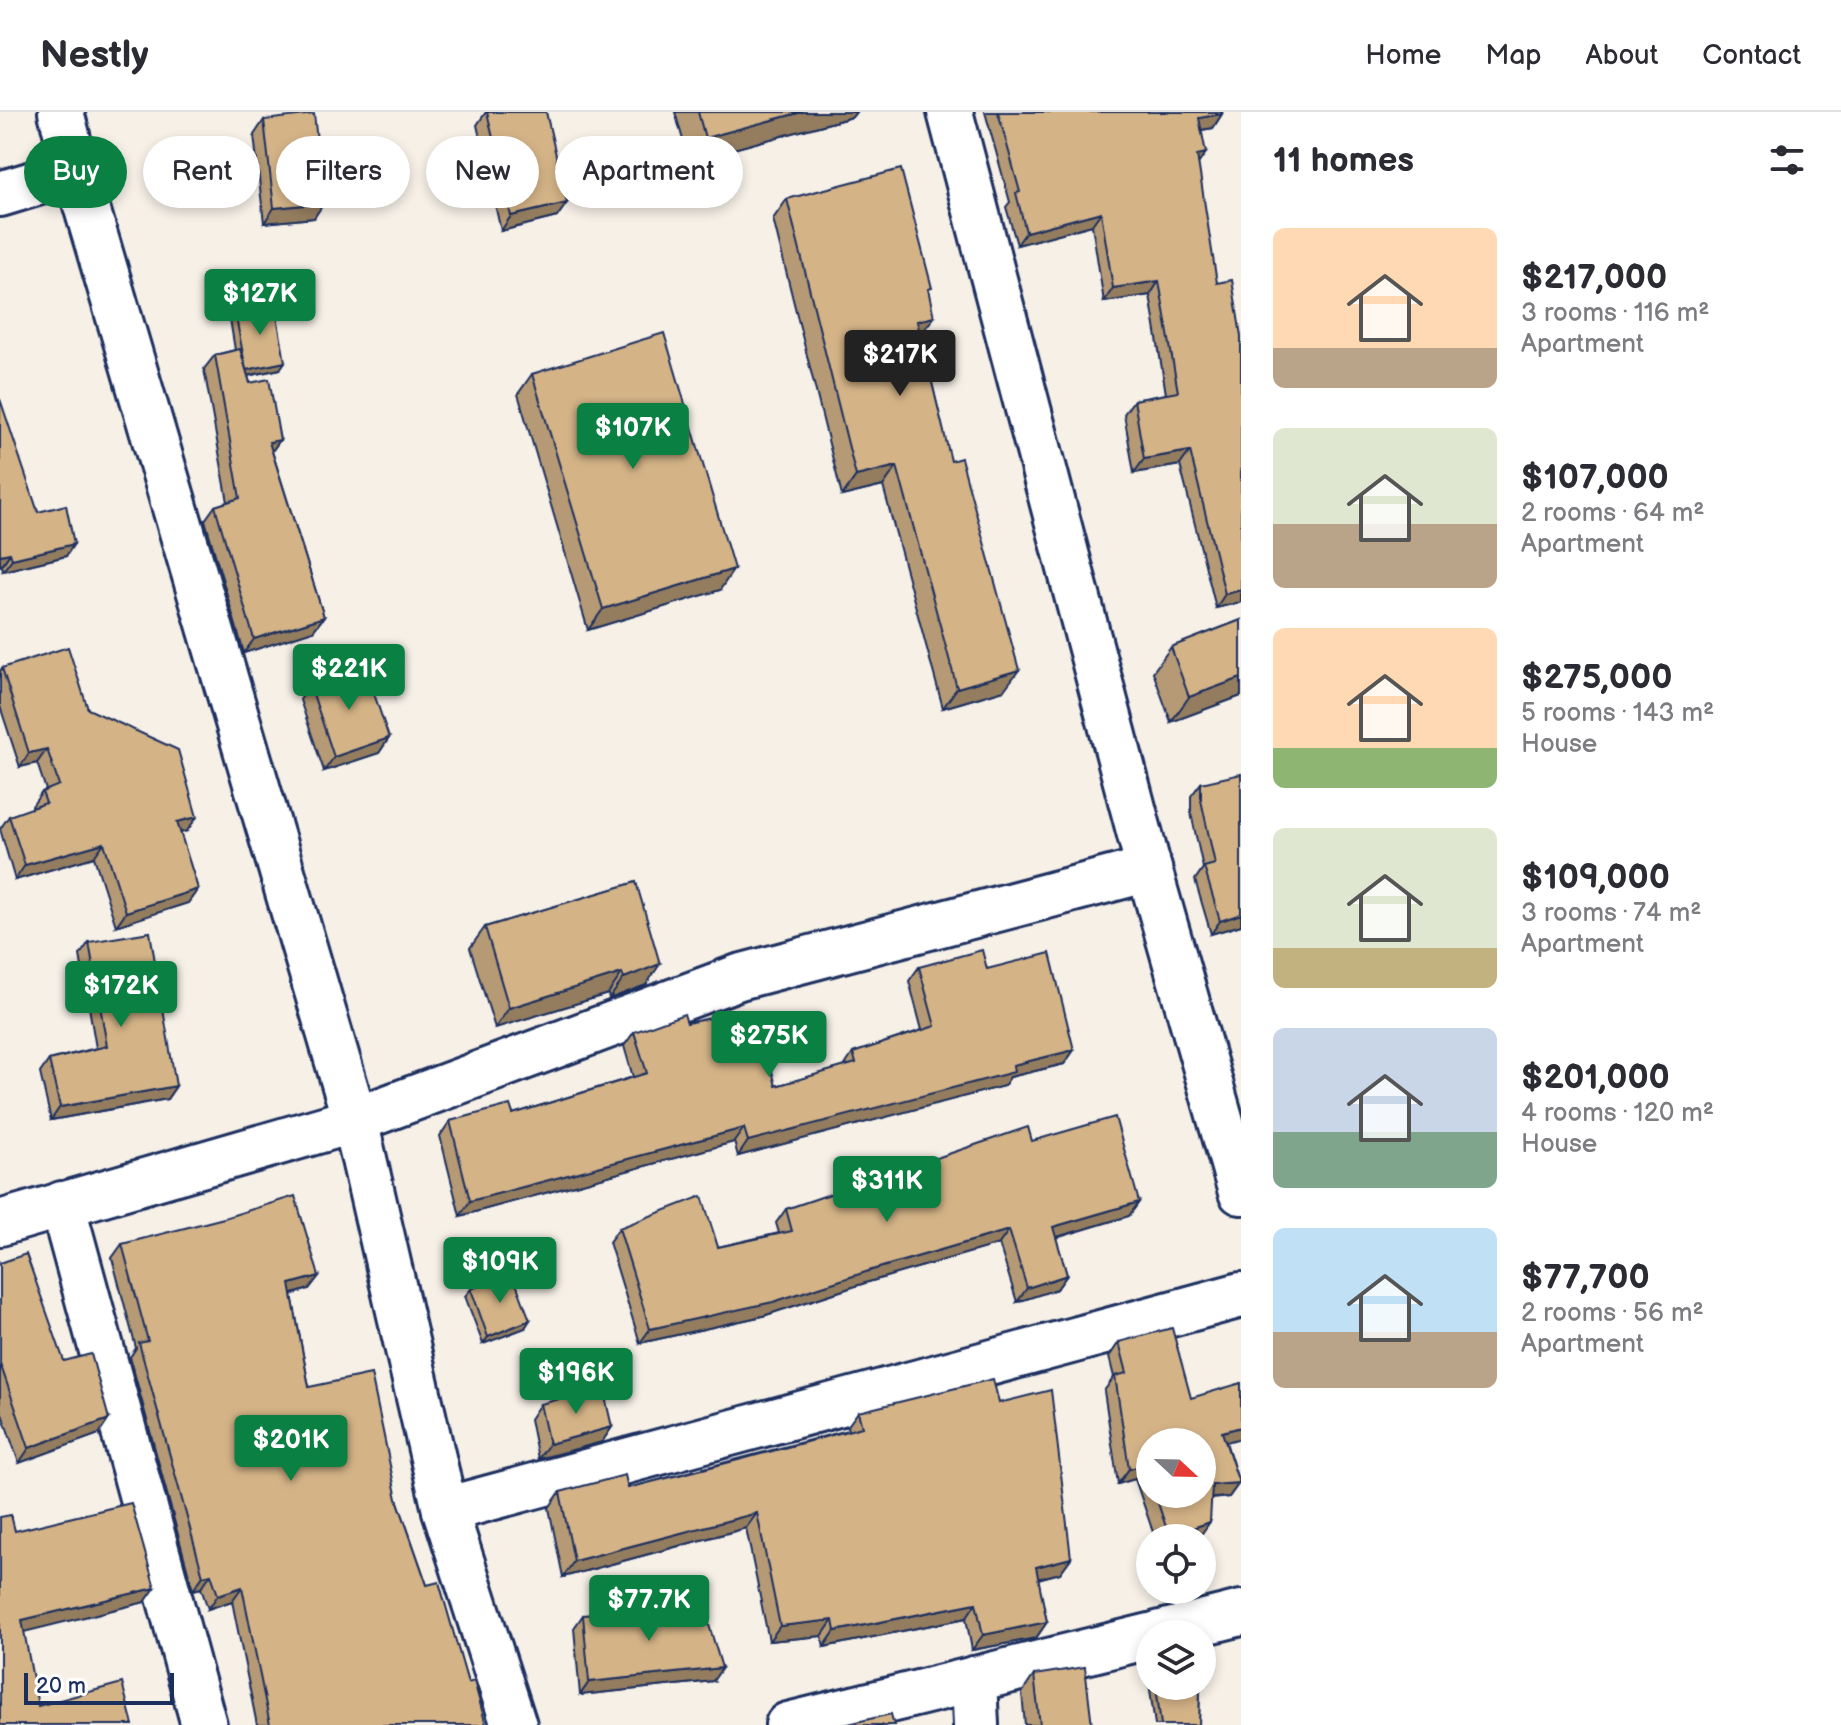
<!DOCTYPE html>
<meta charset="utf-8">
<style>
body{margin:0;font-family:"Balsamiq Sans",sans-serif;background:#f7f7f7;color:#2b2b33;height:100vh;display:flex;flex-direction:column;font-size:30px;white-space:nowrap}
*{box-sizing:border-box;margin:0}
p{font-size:26px;color:#7c7c81}
.icon{flex:none;width:44px;height:44px;fill:none;stroke:currentColor;stroke-width:2;stroke-linecap:round;stroke-linejoin:round}
.map{position:relative;flex:1;overflow:hidden}
.panel{display:flex;flex-direction:column;background:#fff;width:600px}
.panel>*{flex:none}
.guide{position:absolute;left:24px;top:24px;width:760px;height:72px;display:flex;gap:16px}
.needle{width:52px;rotate:112deg}
.tools{position:absolute;left:1136px;top:1316px;display:grid;gap:16px}
.tools a{display:grid;place-items:center;width:80px;height:80px;border-radius:50%;background:#fff;box-shadow:0 4px 12px #0003;font-size:40px}
.scale{position:absolute;left:24px;bottom:20px;width:150px;box-sizing:border-box;padding-left:8px;border:4px solid #1b2f5e;border-top:0;font-size:22px;line-height:28px;white-space:nowrap;color:#1b2f5e;-webkit-text-stroke:6px #fff;paint-order:stroke}
.price{position:absolute;translate:-50% -68px;padding:0 18px;border-radius:8px;background:#0b8043;color:#fff;font-size:26px;line-height:52px;filter:drop-shadow(0 2px 4px #0008)}
.price::after{content:'';position:absolute;left:50%;top:48px;width:24px;height:18px;margin-left:-12px;background:inherit;clip-path:polygon(0 0,100% 0,50% 100%)}
.price.current{background:#222;color:#fff}
ul{padding:0;list-style:none}
li{display:flex;align-items:center;gap:24px;height:200px;padding:0 32px}
li span{display:grid;place-items:center;flex:none;width:224px;height:160px;border-radius:12px;color:#555}
li>.icon{margin-inline-start:auto}
span .icon{width:96px;height:96px;fill:#fffc;stroke-width:1}
li b{font-size:34px}
h2{display:flex;justify-content:space-between;align-items:center;height:96px;padding:0 32px;font-size:34px}
.tag{padding:0 28px;border-radius:36px;background:#fff;box-shadow:0 4px 12px #0003;font-size:28px;line-height:72px}
.tag.current{background:#0b8043;color:#fff}
header{display:flex;align-items:center;gap:48px;box-sizing:border-box;height:112px;padding:0 40px;background:#fff;border-bottom:2px solid #e1e1e2}
header strong{font-size:38px}
nav{display:flex;gap:44px;margin-inline-start:auto;font-size:28px}
main{display:flex;flex:1;min-height:0}
.map>svg:first-child{display:block}
.lines{fill:none;stroke-linecap:round;stroke-linejoin:round}
.minor-casing{stroke:#1b2f5e;stroke-width:50}
.minor{stroke:#fff;stroke-width:44}
.wall{fill:#b69a74;stroke:#1b2f5e;stroke-width:2;fill-rule:evenodd}
.shaded-wall{fill:#947d5e;stroke:#1b2f5e;stroke-width:2}
.building{fill:#d4b387;stroke:#1b2f5e;stroke-width:2}
</style>
<header>
<strong>Nestly</strong>
<nav><a>Home</a><a>Map</a><a>About</a><a>Contact</a></nav>
</header>
<main>
<div class="map">
<svg width="1241" height="1613" viewBox="0 0 1241 1613">
<rect width="100%" height="100%" fill="#f6f0e7"/>
<filter id="ink" filterUnits="userSpaceOnUse"><feTurbulence type="fractalNoise" baseFrequency=".0125" numOctaves="2"/><feDisplacementMap in="SourceGraphic" scale="16" xChannelSelector="R" yChannelSelector="G"/><feConvolveMatrix kernelMatrix="1 2 1 2 8 2 1 2 1" color-interpolation-filters="sRGB"/></filter>
<g filter="url(#ink)">
<g class="lines">
<defs>
<g id="minor">
<path d="M61 0 76 59 355 1008 445 1398 514 1613"/>
<path d="M950 0 1149 757 1241 1080"/>
<path d="M0 82 76 59"/>
<path d="M62 1092 204 1613"/>
<path d="M0 1111 355 1008 739 865 1149 757"/>
<path d="M445 1398 1241 1183"/>
<path d="M1157 1522 1241 1501"/>
<path d="M974 1567 976 1613"/>
<path d="M788 1613 1150 1524"/>
</g>
</defs>
<use href="#minor" class="minor-casing"/>
<use href="#minor" class="minor"/>
</g>
<g class="wall">
<path d="M486 0H546L557 105 501 119 477 13Z"/>
<path d="M675 0H856L852 5 689 49Z"/>
<path d="M985 0H1222V2L1213 16 1201 18 1198 52 1241 490 1216 496 1180 353 1134 361 1124 302 1134 288 1166 282 1150 183 1104 190 1092 113 1017 133 1006 95 1010 90Z"/>
<path d="M264 8 314 106 264 111 254 23Z"/>
<path d="M787 87 928 181 921 224 1004 578 943 596 883 374 842 384 773 107Z"/>
<path d="M235 200 280 257 248 264 250 271 280 328 272 339 324 505 313 519 244 541 205 408 215 394 228 390 204 257 215 243 235 238 230 207Z"/>
<path d="M532 262 720 478 588 518 518 282Z"/>
<path d="M38 400 66 444 3 459 2 453Z"/>
<path d="M1241 508V584L1171 610 1153 560 1171 535Z"/>
<path d="M2 556 88 597 187 719 180 721 198 777 188 791 116 814 94 745 15 768 0 717 9 704 33 696 32 694 42 680 46 678 37 651 20 655 0 594V559Z"/>
<path d="M310 573 389 626 379 641 324 659 300 588Z"/>
<path d="M1201 671 1241 813 1211 822 1195 768 1203 756 1191 701V684Z"/>
<path d="M636 770 646 873 609 887 608 882 495 916 470 836 485 815Z"/>
<path d="M89 830 176 974 167 987 51 1008 40 961 49 948 96 936 80 843Z"/>
<path d="M919 855 987 857 1074 938 1064 952 1010 965 1004 974 738 1044 734 1030 460 1104 440 1024 450 1009 513 1002 633 965 624 934 634 920 687 911 719 918 767 952 776 974 844 955 853 941 922 918 909 869Z"/>
<path d="M1032 1029 1139 1090 1129 1104 1056 1126 1067 1163 1057 1177 1017 1190 999 1132 865 1171 763 1204 640 1231 609 1130 619 1116 718 1135 779 1121 776 1111 786 1097Z"/>
<path d="M122 1132 319 1164 309 1177 292 1183 309 1275 397 1387 427 1473 486 1613H257L232 1489 208 1497 201 1476 193 1478 130 1245 136 1236 112 1146Z"/>
<path d="M0 1151 64 1249 99 1322 19 1351 0 1296Z"/>
<path d="M471 1177 525 1216 483 1232 465 1184Z"/>
<path d="M1119 1230 1191 1286 1226 1330 1239 1371 1229 1385 1211 1387 1200 1424 1195 1426H1155L1135 1367 1118 1372 1104 1279 1114 1265 1109 1245ZM1150 1330 1202 1382H1150Z"/>
<path d="M999 1291 1071 1446 1060 1461 1038 1467 1047 1510 1036 1526 972 1538 966 1506 824 1535 822 1524 769 1529 746 1416 563 1465 549 1396 560 1380 628 1376 848 1318 847 1315 858 1300Z"/>
<path d="M540 1292 612 1315 602 1330 538 1347 530 1307Z"/>
<path d="M583 1503 713 1569 580 1583 574 1516Z"/>
<path d="M1150 1553V1574H1200L1199 1613H1155L1147 1557Z"/>
<path d="M1034 1563 1092 1613H1025L1022 1581Z"/>
</g>
<g class="shaded-wall">
<path d="M802 0H856L852 5 689 49 705 26Z"/>
<path d="M1222 2 1213 16 1189 20 1199 6Z"/>
<path d="M1206 41 1196 55 1197 43Z"/>
<path d="M324 91 314 106 264 111 274 96Z"/>
<path d="M567 91 557 105 501 119 511 104Z"/>
<path d="M1101 100 1092 113 1017 133 1026 120Z"/>
<path d="M1159 169 1150 183 1104 190 1113 176Z"/>
<path d="M934 205 919 225 917 209Z"/>
<path d="M285 250 280 257 241 265 246 258Z"/>
<path d="M280 328 270 342 269 330Z"/>
<path d="M1190 339 1180 353 1134 361 1144 347Z"/>
<path d="M897 354 883 374 842 384 856 364Z"/>
<path d="M74 432 66 444 3 459 12 447Z"/>
<path d="M10 441 2 453 0 454V443Z"/>
<path d="M734 457 720 478 588 518 603 497Z"/>
<path d="M1241 478V490L1216 496 1225 482Z"/>
<path d="M324 505 313 519 244 541 254 527Z"/>
<path d="M1019 558 1004 578 943 596 957 576Z"/>
<path d="M1241 566V584L1171 610 1189 585Z"/>
<path d="M389 626 379 641 324 659 334 645Z"/>
<path d="M47 637 37 651 20 655 29 641Z"/>
<path d="M197 705 187 719 167 724 177 710Z"/>
<path d="M104 731 94 745 15 768 25 753Z"/>
<path d="M198 777 188 791 116 814 126 800Z"/>
<path d="M1241 802V813L1211 822 1220 809Z"/>
<path d="M660 852 646 873 609 887 624 866Z"/>
<path d="M622 861 608 882 495 916 509 896Z"/>
<path d="M1074 938 1064 952 1010 965 1004 974 738 1044 748 1029 1013 953Z"/>
<path d="M176 974 167 987 51 1008 60 995Z"/>
<path d="M744 1016 734 1030 460 1104 470 1089Z"/>
<path d="M1139 1090 1129 1104 1043 1129 1053 1115Z"/>
<path d="M1009 1118 999 1132 865 1171 763 1204 640 1231 650 1217 875 1157Z"/>
<path d="M1067 1163 1057 1177 1017 1190 1027 1176Z"/>
<path d="M319 1164 309 1177 280 1186 290 1172Z"/>
<path d="M530 1208 525 1216 483 1232 488 1225Z"/>
<path d="M109 1307 99 1322 19 1351 29 1336Z"/>
<path d="M612 1315 602 1330 538 1347 549 1332Z"/>
<path d="M1241 1315V1326L1212 1334 1222 1320Z"/>
<path d="M1145 1353 1135 1367 1118 1372 1129 1357Z"/>
<path d="M1239 1371 1229 1385 1201 1387 1212 1373Z"/>
<path d="M757 1401 746 1416 563 1465 574 1449Z"/>
<path d="M1210 1410 1200 1424 1195 1426H1167L1169 1424Z"/>
<path d="M1071 1446 1060 1461 1025 1470 1036 1455Z"/>
<path d="M211 1462 201 1476 193 1478 203 1464Z"/>
<path d="M242 1475 232 1489 208 1497 218 1483Z"/>
<path d="M155 1476 145 1490 12 1523 22 1508Z"/>
<path d="M976 1491 966 1506 824 1535 835 1519Z"/>
<path d="M833 1508 822 1524 769 1529 780 1514Z"/>
<path d="M1047 1510 1036 1526 972 1538 983 1523Z"/>
<path d="M722 1556 713 1569 580 1583 589 1570Z"/>
</g>
<g class="building">
<path d="M487 0H546L567 91 511 104Z"/>
<path d="M698 0H802L705 26Z"/>
<path d="M998 0H1222V2L1199 6 1206 41 1197 43 1217 171 1232 168 1241 224V478L1225 482 1190 339 1144 347 1134 288 1178 280 1159 169 1113 176 1101 100 1026 120 1016 81 1020 80Z"/>
<path d="M314 2 324 91 274 96 264 8Z"/>
<path d="M901 57 932 176 928 177 934 205 917 209 951 349 961 346 1019 558 957 576 897 354 856 364 787 87Z"/>
<path d="M275 192 285 250 246 258 235 200Z"/>
<path d="M664 221 734 457 603 497 532 262Z"/>
<path d="M240 237 250 271 269 267 280 328 269 330 324 505 254 527 215 394 240 386 215 243Z"/>
<path d="M0 287 38 400 66 393 74 432 12 447 10 441 0 443Z"/>
<path d="M1241 508V566L1189 585 1171 535Z"/>
<path d="M68 535 88 597 178 638 197 705 177 710 198 777 126 800 104 731 25 753 9 704 46 691 42 680 59 673 47 637 29 641 2 556Z"/>
<path d="M365 555 389 626 334 645 310 573Z"/>
<path d="M1241 662V802L1220 809 1204 755 1215 752 1201 688V671Z"/>
<path d="M636 770 660 852 624 866 622 861 509 896 485 815Z"/>
<path d="M150 820 176 974 60 995 49 948 107 934 89 830Z"/>
<path d="M982 838 987 857 1050 841 1074 938 1013 953 1014 960 748 1029 744 1016 470 1089 450 1009 510 993 513 1002 647 961 634 920 684 902 687 911 715 905 719 918 755 907 767 952 770 951 776 974 856 951 853 941 935 914 919 855Z"/>
<path d="M1115 1005 1139 1090 1053 1115 1067 1163 1027 1176 1009 1118 875 1157 773 1190 650 1217 619 1116 702 1084 718 1135 792 1119 786 1097 1028 1015 1032 1029Z"/>
<path d="M295 1084 319 1164 290 1172 309 1275 371 1262 397 1387 427 1473 439 1470 468 1571 474 1569 486 1613H270L242 1475 218 1483 211 1462 203 1464 139 1231 148 1229 122 1132 224 1106Z"/>
<path d="M26 1142 64 1249 91 1242 109 1307 29 1336 0 1251V1151Z"/>
<path d="M512 1161 530 1208 488 1225 471 1177Z"/>
<path d="M1172 1216 1191 1286 1241 1271V1315L1222 1320 1239 1371 1212 1373 1210 1410 1169 1424 1155 1382H1202V1330H1150V1367L1145 1353 1129 1357 1115 1264 1127 1261 1119 1230Z"/>
<path d="M993 1267 999 1291 1051 1278 1071 1446 1036 1455 1047 1510 983 1523 976 1491 835 1519 833 1508 780 1514 757 1401 574 1449 560 1380 625 1363 628 1376 746 1346 862 1315 858 1300Z"/>
<path d="M603 1276 612 1315 549 1332 540 1292Z"/>
<path d="M131 1391 155 1476 22 1508 38 1594 122 1571 133 1613H0V1405L11 1403 15 1419Z"/>
<path d="M703 1493 722 1556 589 1570 583 1503Z"/>
<path d="M1085 1555 1092 1613H1040L1034 1563Z"/>
<path d="M1156 1574H1200L1199 1613H1161Z"/>
<path d="M891 1602 894 1613H844Z"/>
</g>
</g>
</svg>
<div class="tools">
<a><svg class="needle" viewBox="-14 -14 28 28"><path d="M0-13l5 13h-10z" fill="#e53935"/><path d="M0 13l5-13h-10z" fill="#7c7c81"/></svg></a>
<a><svg class="icon" aria-label="locate" viewBox="0 0 24 24"><circle cx="12" cy="12" r="6"/><path d="M12 2v4M12 18v4M2 12h4M18 12h4"/></svg></a>
<a><svg class="icon" aria-label="layers" viewBox="0 0 24 24"><path d="M12 4l9 5-9 5-9-5zM3 14l9 5 9-5"/></svg></a>
</div>
<div class="scale">20 m</div>
<b class="price" style="left:260px;top:225px">$127K</b>
<b class="price current" style="left:900px;top:286px">$217K</b>
<b class="price" style="left:633px;top:359px">$107K</b>
<b class="price" style="left:349px;top:600px">$221K</b>
<b class="price" style="left:121px;top:917px">$172K</b>
<b class="price" style="left:769px;top:967px">$275K</b>
<b class="price" style="left:887px;top:1112px">$311K</b>
<b class="price" style="left:500px;top:1193px">$109K</b>
<b class="price" style="left:576px;top:1304px">$196K</b>
<b class="price" style="left:291px;top:1371px">$201K</b>
<b class="price" style="left:649px;top:1531px">$77.7K</b>
<div class="guide">
<a class="tag current">Buy</a>
<a class="tag">Rent</a>
<a class="tag">Filters</a>
<a class="tag">New</a>
<a class="tag">Apartment</a>
</div>
</div>
<section class="panel">
<h2>11 homes<svg class="icon" aria-label="filters" viewBox="0 0 24 24"><path d="M4 7h16M4 17h16"/><circle cx="9" cy="7" r="2"/><circle cx="15" cy="17" r="2"/></svg></h2>
<ul>
<li><span style="background:linear-gradient(#ffd9b3 75%,#b9a48a 0)"><svg class="icon" aria-label="home" viewBox="0 0 24 24"><path d="M3 11l9-7 9 7M6 9v11h12V9"/></svg></span><div><b>$217,000</b><p>3 rooms · 116 m²</p><p>Apartment</p></div></li>
<li><span style="background:linear-gradient(#dfe7d0 60%,#b9a48a 0)"><svg class="icon" aria-label="home" viewBox="0 0 24 24"><path d="M3 11l9-7 9 7M6 9v11h12V9"/></svg></span><div><b>$107,000</b><p>2 rooms · 64 m²</p><p>Apartment</p></div></li>
<li><span style="background:linear-gradient(#ffd9b3 75%,#8fb573 0)"><svg class="icon" aria-label="home" viewBox="0 0 24 24"><path d="M3 11l9-7 9 7M6 9v11h12V9"/></svg></span><div><b>$275,000</b><p>5 rooms · 143 m²</p><p>House</p></div></li>
<li><span style="background:linear-gradient(#dfe7d0 75%,#c2b280 0)"><svg class="icon" aria-label="home" viewBox="0 0 24 24"><path d="M3 11l9-7 9 7M6 9v11h12V9"/></svg></span><div><b>$109,000</b><p>3 rooms · 74 m²</p><p>Apartment</p></div></li>
<li><span style="background:linear-gradient(#c9d6e8 65%,#7fa58c 0)"><svg class="icon" aria-label="home" viewBox="0 0 24 24"><path d="M3 11l9-7 9 7M6 9v11h12V9"/></svg></span><div><b>$201,000</b><p>4 rooms · 120 m²</p><p>House</p></div></li>
<li><span style="background:linear-gradient(#bfe0f5 65%,#b9a48a 0)"><svg class="icon" aria-label="home" viewBox="0 0 24 24"><path d="M3 11l9-7 9 7M6 9v11h12V9"/></svg></span><div><b>$77,700</b><p>2 rooms · 56 m²</p><p>Apartment</p></div></li>
</ul>
</section>
</main>
